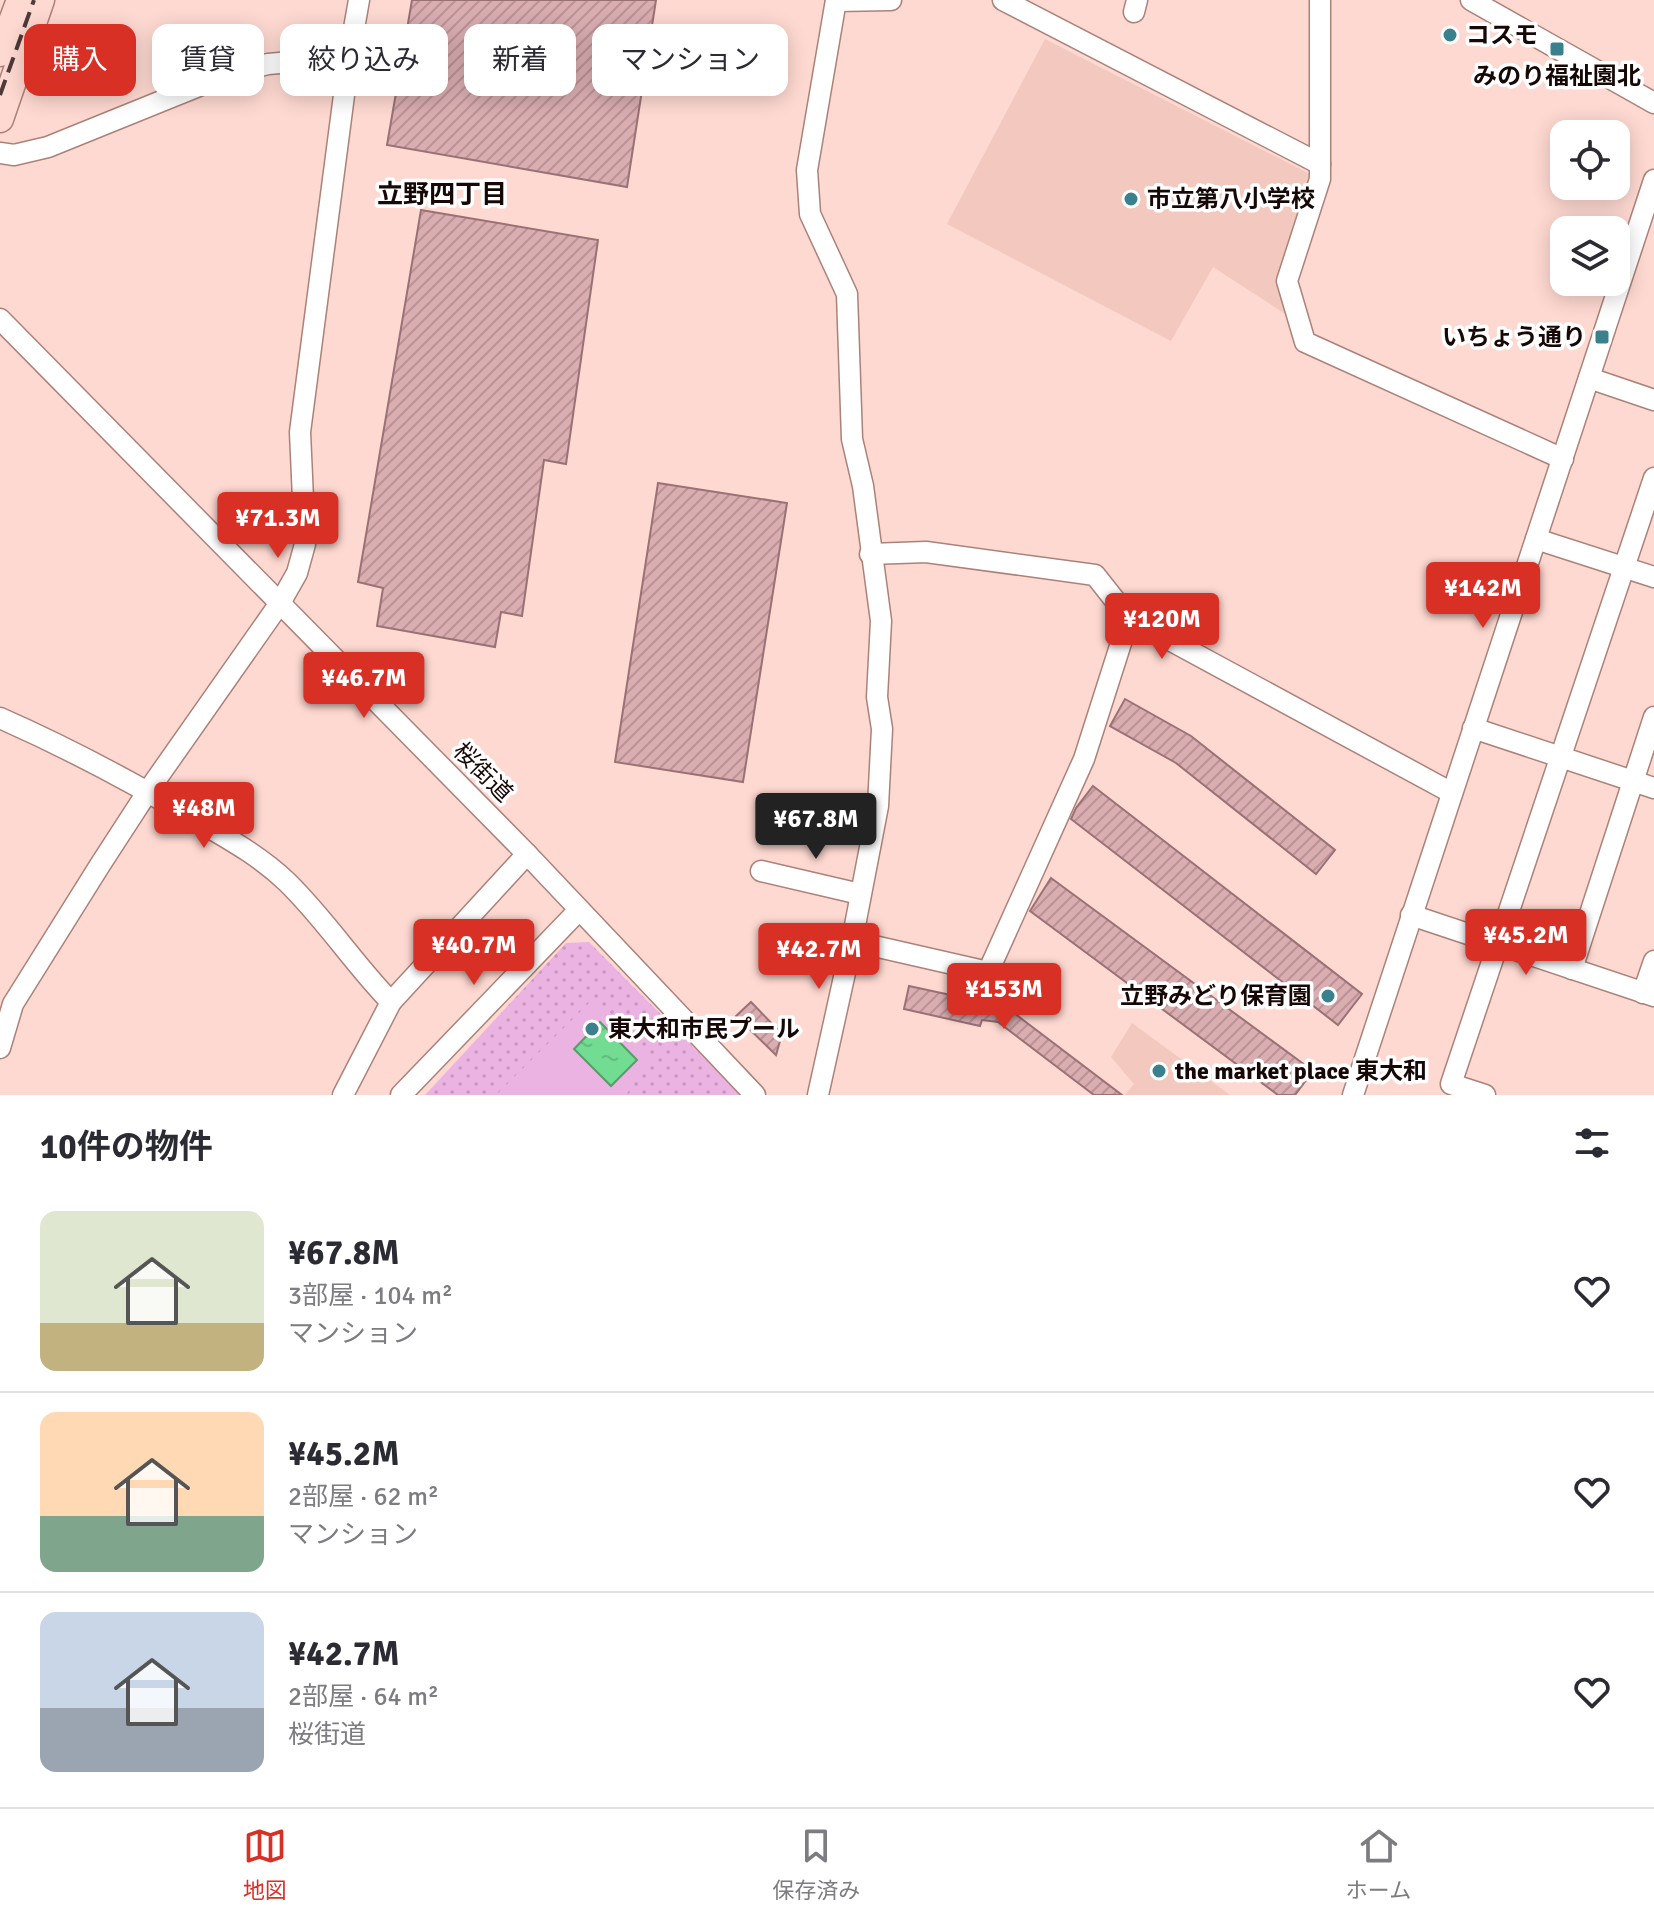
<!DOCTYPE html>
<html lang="ja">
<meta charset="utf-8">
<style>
body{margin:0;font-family:Signika,"Noto Sans JP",sans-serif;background:#f2f2f3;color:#2b2b33;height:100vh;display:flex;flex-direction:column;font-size:30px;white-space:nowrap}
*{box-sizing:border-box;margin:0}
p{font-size:26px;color:#7c7c81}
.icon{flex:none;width:44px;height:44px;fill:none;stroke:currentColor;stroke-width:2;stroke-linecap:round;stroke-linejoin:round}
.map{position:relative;height:1095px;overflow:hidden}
.sheet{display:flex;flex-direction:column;background:#fff;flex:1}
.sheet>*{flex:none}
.top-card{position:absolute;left:24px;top:24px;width:800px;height:72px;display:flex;gap:16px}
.tools{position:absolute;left:1550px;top:120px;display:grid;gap:16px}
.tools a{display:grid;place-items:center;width:80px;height:80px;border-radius:16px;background:#fff;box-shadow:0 4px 20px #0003;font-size:40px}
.price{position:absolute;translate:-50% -68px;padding:0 18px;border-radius:8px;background:#d93025;color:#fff;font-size:26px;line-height:52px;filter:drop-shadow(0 2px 4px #0008)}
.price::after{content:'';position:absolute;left:50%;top:48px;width:24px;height:18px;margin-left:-12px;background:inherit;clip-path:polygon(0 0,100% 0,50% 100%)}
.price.current{background:#222;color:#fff}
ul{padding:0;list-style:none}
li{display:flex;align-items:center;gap:24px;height:200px;padding:0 40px}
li+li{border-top:2px solid #e1e1e2}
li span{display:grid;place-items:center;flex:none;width:224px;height:160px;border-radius:16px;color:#555}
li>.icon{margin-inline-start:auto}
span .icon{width:96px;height:96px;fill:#fffc;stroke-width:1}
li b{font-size:34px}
h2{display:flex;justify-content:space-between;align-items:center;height:96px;padding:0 40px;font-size:34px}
.pill{padding:0 28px;border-radius:16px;background:#fff;box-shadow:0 4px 20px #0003;font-size:28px;line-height:72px}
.pill.current{background:#d93025;color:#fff}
.dock{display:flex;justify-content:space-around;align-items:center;height:112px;border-top:2px solid #e1e1e2;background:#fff;font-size:22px;color:#7c7c81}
.dock a{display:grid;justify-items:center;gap:4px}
.dock .current{color:#d93025}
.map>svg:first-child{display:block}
.built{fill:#f2c8bf}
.green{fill:url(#green-dots)}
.pitch{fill:#ebb3e2}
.water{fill:url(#water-ripples);stroke:#579c69;stroke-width:2}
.building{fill:url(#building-hatch);stroke:#9a7175;stroke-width:2}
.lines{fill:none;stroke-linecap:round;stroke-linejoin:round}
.minor-casing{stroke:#ab8279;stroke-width:23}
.major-casing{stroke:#ad7f76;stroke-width:29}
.minor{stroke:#fff;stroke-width:20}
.major{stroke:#fed9d1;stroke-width:26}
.rail{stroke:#4e3a37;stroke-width:4;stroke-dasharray:16 8;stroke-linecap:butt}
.poi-dot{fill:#3b808d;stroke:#fff;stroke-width:3}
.labels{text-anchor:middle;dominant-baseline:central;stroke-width:7;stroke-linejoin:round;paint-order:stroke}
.poi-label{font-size:24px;font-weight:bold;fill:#160806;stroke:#fff;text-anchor:start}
.street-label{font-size:24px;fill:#160806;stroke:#fff}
.neighbourhood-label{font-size:26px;font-weight:bold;fill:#160806;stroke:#fff}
</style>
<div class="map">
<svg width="1654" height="1095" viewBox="0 0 1654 1095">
<defs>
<pattern id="green-dots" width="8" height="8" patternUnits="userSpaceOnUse" patternTransform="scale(2)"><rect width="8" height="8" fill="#ebb3e2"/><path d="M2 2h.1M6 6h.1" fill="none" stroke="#c998c0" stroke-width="1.8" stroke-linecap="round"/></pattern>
<pattern id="water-ripples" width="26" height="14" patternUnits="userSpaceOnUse" patternTransform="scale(2)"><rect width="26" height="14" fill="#73dc93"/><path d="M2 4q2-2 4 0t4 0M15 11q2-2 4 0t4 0" fill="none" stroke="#63bb7d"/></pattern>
<pattern id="building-hatch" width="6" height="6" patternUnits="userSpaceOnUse" patternTransform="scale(2)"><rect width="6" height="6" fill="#daadb1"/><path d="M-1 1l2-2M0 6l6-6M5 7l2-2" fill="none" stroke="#ba9397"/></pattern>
</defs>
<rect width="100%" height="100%" fill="#fed9d1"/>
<g class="built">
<path d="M1045 39 1310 174 1281 276 1290 317 1213 267 1171 341 947 224Z"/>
<path d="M1132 1023 1230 1095H1125L1134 1084 1111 1057Z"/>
</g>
<path class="green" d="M589 942 741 1095H425L566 943Z"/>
<path class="pitch" d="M593 999 649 1059 626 1095H496Z"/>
<path class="water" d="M600 1022 637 1060 611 1086 574 1049Z"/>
<g class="building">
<path d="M412 0H656L627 187 387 145Z"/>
<path d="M421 210 598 240 566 464 544 460 522 616 501 612 495 647 377 626 383 588 358 582Z"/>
<path d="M658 483 787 503 743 782 615 762Z"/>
<path d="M1125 699 1191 736 1335 850 1316 874 1176 763 1110 726Z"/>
<path d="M1093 786 1362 994 1338 1025 1071 819 1076 808Z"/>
<path d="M1051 878 1313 1071 1295 1095H1278L1030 911Z"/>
<path d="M909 986 1006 1007 1122 1095H1094L998 1022 982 1020 980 1026 904 1009Z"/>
<path d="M751 1002 782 1034 776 1055 736 1016Z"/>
</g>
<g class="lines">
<defs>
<g id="minor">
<path d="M1003 0 1320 164"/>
<path d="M1320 0V179L1287 281 1305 342 1563 459"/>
<path d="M1471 0 1654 103"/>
<path d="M836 1 891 0"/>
<path d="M1134 12 1137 0"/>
<path d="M0 153 14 155 48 147 226 75 268 64 349 57"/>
<path d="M0 319 527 854 755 1095"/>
<path d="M1589 378 1654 400"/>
<path d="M1536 539 1654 577"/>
<path d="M870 554 926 552 1095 575 1129 618 1452 793"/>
<path d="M0 718C68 748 132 782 196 820 227 838 260 856 287 882 325 919 354 964 391 1002"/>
<path d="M1473 728 1654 788"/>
<path d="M761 871 860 894"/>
<path d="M1411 915 1654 996"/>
<path d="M852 941 988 972 1084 759 1129 618"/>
<path d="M1572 969 1654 717"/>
<path d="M1643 993 1654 961"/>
<path d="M0 1048 13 1004 100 865 148 791 280 603 297 573 305 544 300 432 349 57 359 0"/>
<path d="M343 1095 391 1002 527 854"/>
<path d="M401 1095 579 910"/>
<path d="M818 1095 852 941 878 806 882 729 877 697 881 621 863 486 852 439 847 294 810 214 807 170 836 0"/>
<path d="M1353 1095 1654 180"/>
<path d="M1485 1095 1451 1084 1654 478"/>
</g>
<g id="major">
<path d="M0 53 20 0"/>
<path d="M0 119 41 0"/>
</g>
</defs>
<use href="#minor" class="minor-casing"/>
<use href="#major" class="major-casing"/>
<use href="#minor" class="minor"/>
<use href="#major" class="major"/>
<path class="rail" d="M0 95 34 0"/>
</g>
<g class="poi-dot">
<circle cx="1450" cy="35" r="8"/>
<rect x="1549" y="41" width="16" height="16" rx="4"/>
<circle cx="1131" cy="199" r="8"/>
<rect x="1594" y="329" width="16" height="16" rx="4"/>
<circle cx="1328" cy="996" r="8"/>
<circle cx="592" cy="1029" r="8"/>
<circle cx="1159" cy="1071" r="8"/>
</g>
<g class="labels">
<g class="poi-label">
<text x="1466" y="35">コスモ</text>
<text x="1557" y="76" text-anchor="middle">みのり福祉園北</text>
<text x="1147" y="199">市立第八小学校</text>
<text x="1586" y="337" text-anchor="end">いちょう通り</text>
<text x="1312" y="996" text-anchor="end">立野みどり保育園</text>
<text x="608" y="1029">東大和市民プール</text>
<text x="1175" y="1071">the market place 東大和</text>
</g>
<g class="street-label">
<text transform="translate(483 772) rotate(45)">桜街道</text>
</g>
<g class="neighbourhood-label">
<text x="442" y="195">立野四丁目</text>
</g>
</g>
</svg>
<div class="tools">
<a><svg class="icon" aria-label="locate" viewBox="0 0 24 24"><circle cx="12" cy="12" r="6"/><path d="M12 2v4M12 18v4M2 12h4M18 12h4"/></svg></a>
<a><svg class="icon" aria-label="layers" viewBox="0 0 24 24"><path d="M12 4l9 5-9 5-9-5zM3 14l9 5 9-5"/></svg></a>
</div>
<b class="price" style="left:278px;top:560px">¥71.3M</b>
<b class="price" style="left:1483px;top:630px">¥142M</b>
<b class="price" style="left:1162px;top:661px">¥120M</b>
<b class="price" style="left:364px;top:720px">¥46.7M</b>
<b class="price" style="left:204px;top:850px">¥48M</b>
<b class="price current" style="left:816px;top:861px">¥67.8M</b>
<b class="price" style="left:1526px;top:977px">¥45.2M</b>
<b class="price" style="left:474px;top:987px">¥40.7M</b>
<b class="price" style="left:819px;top:991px">¥42.7M</b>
<b class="price" style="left:1004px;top:1031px">¥153M</b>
<div class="top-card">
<a class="pill current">購入</a>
<a class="pill">賃貸</a>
<a class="pill">絞り込み</a>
<a class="pill">新着</a>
<a class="pill">マンション</a>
</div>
</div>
<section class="sheet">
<h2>10件の物件<svg class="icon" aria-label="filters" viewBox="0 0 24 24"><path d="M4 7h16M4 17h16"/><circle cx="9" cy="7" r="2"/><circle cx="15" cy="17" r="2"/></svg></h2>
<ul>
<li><span style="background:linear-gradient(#dfe7d0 70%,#c2b280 0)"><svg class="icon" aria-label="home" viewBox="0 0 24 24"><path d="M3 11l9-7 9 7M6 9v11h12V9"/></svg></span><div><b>¥67.8M</b><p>3部屋 · 104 m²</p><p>マンション</p></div><svg class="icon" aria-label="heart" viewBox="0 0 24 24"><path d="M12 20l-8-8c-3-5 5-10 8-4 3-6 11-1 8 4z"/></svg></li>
<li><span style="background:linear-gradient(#ffd9b3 65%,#7fa58c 0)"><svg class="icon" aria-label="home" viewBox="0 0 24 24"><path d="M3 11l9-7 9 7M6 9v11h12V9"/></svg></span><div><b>¥45.2M</b><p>2部屋 · 62 m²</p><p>マンション</p></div><svg class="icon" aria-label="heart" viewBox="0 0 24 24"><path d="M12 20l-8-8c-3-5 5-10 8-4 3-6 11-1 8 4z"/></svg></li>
<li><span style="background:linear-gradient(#c9d6e8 60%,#9aa5b1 0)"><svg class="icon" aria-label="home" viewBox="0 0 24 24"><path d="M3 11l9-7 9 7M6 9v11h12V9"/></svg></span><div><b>¥42.7M</b><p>2部屋 · 64 m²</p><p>桜街道</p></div><svg class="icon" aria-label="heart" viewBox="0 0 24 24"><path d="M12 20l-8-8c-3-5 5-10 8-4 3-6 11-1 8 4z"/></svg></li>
</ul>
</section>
<nav class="dock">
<a class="current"><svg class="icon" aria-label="map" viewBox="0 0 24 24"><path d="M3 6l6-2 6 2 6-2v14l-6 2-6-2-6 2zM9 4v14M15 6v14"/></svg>地図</a>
<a><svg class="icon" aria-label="saved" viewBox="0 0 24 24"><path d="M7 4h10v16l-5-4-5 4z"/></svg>保存済み</a>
<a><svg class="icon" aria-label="home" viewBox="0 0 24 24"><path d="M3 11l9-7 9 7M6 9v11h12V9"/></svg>ホーム</a>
</nav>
